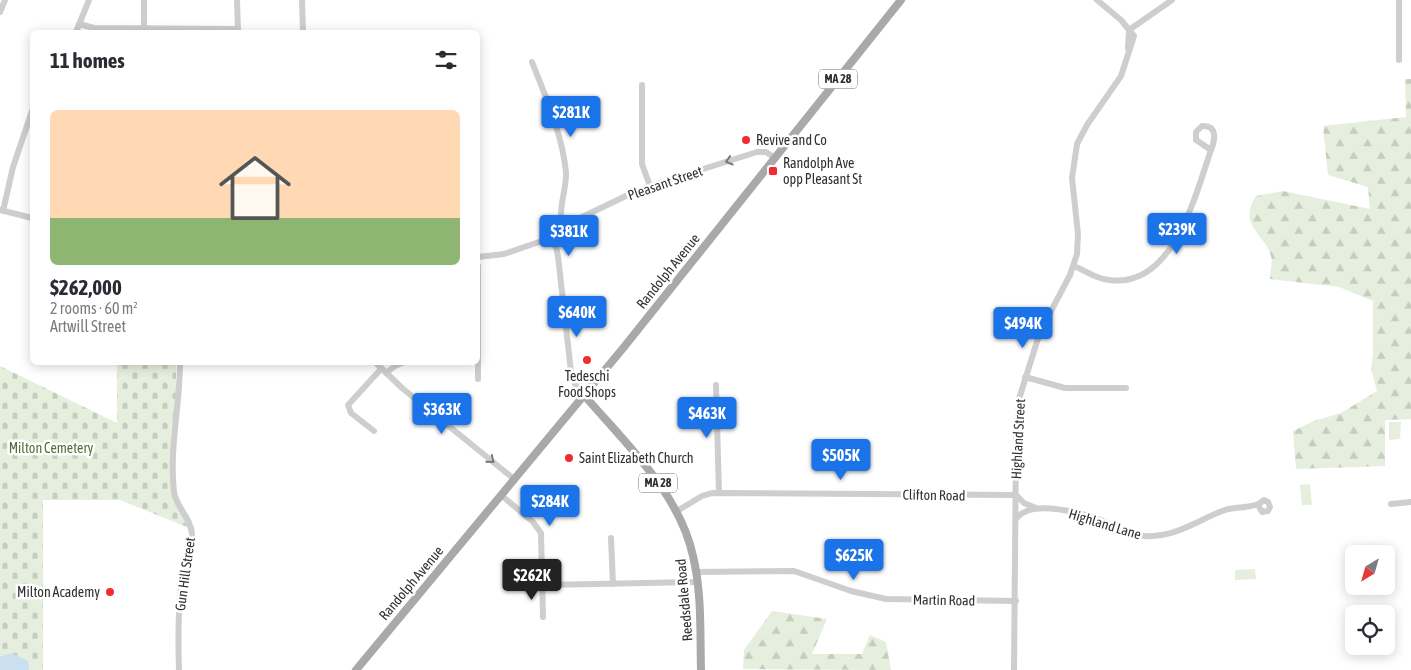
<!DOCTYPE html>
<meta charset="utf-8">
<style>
body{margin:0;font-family:"Asap Condensed",sans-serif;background:#f2f2f3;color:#2b2b33;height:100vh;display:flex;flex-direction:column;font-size:19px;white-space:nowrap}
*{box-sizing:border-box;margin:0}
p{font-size:16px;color:#7c7c81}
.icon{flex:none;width:28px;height:28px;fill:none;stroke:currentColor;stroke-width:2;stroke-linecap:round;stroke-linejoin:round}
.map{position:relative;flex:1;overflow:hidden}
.side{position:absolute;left:30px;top:30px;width:450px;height:335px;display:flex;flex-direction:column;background:#fff;border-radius:8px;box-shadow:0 2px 12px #0003}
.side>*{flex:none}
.needle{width:32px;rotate:217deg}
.buttons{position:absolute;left:1345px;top:545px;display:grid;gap:10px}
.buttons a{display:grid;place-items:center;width:50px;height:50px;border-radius:8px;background:#fff;box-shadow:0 2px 12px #0003;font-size:25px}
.price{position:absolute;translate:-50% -42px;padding:0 11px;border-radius:5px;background:#1a73e8;color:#fff;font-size:16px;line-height:32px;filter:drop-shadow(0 1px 2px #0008)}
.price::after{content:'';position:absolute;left:50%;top:30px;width:15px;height:11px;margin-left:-8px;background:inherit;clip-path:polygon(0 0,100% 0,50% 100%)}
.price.selected{background:#222;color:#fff}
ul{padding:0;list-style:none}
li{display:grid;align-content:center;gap:10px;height:265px;padding:0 20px}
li+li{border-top:1px solid #e1e1e2}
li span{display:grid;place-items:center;height:155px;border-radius:8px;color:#555}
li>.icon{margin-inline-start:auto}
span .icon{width:90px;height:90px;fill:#fffc;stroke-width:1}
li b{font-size:21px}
h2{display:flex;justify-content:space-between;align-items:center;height:60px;padding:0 20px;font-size:21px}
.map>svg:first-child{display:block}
.forest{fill:url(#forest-firs)}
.cemetery{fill:url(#cemetery-stones)}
.pitch{fill:#e6eede}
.water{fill:#cadfef}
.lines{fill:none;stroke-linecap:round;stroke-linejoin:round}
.minor{stroke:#cecece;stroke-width:6}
.major{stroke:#a9a9a9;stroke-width:8}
.oneway{stroke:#787878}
.poi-dot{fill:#f02b31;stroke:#fff;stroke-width:2}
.labels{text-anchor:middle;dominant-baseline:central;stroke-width:5;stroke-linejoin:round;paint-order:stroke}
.shield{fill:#fff;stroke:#6f6f6f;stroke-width:1}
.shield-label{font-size:12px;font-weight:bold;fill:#313131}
.poi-label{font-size:14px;fill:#313131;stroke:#fff;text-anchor:start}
.street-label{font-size:14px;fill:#313131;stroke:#fff}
.park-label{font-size:14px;fill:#51703b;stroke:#fff}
</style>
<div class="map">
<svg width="1411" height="670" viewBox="0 0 1411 670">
<defs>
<pattern id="forest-firs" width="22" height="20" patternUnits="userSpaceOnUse" patternTransform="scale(1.25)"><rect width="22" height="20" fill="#e6eede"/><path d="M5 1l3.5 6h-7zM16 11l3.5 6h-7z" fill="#c6cdbf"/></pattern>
<pattern id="cemetery-stones" width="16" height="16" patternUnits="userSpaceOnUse" patternTransform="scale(1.25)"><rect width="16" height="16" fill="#e6eede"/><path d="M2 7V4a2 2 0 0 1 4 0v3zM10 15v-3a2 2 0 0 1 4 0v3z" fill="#c6cdbf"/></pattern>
</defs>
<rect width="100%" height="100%" fill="#fff"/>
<g class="forest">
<path d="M1405 79H1411V419L1385 420V466L1296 469 1293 431 1314 421 1341 413 1377 391 1371 369 1373 353V301L1339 287 1270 279C1270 273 1273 262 1271 256 1265 234 1237 225 1256 196L1283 191 1370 209 1368 187 1328 175 1323 126 1406 117Z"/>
<path d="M772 611 827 619 812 654H862L870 635 886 642 891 670 743 669 744 650Z"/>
</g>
<path class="cemetery" d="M117 363H176V402L171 434V480L187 527 120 500H43V670H0V366L117 423Z"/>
<g class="pitch">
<path d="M1389 422H1401L1400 439 1389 440Z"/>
<path d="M1310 484 1312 505H1302L1300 485Z"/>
<path d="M1255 569 1256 579 1235 580V570Z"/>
</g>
<path class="water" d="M11 653 28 661 29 670H0V657Z"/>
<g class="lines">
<g class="minor">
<path d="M144 0V27"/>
<path d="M237 0 238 31"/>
<path d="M302 0 303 32"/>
<path d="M0 12 5 0"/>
<path d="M79 24 94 28 238 29"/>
<path d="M76 32 89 0"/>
<path d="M1128 48 1129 30 1172 0"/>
<path d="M1399 60V0"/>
<path d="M532 62C546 98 562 133 566 172 567 189 557 210 563 226"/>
<path d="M642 85V164L650 186"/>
<path d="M0 210 32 218"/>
<path d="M3 211 13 167 32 111"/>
<path d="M550 242 561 227 628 195 659 183 757 152H766L775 158"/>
<path d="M550 242 556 247 558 256 571 372 575 384 584 395"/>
<path d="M478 257 504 254 542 241 550 242"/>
<path d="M478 266V379"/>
<path d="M1074 266C1086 271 1096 279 1109 280 1173 289 1195 196 1211 150 1215 140 1218 125 1202 126L1196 132V140L1211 150"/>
<path d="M375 362 402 388 514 479"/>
<path d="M386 373 395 366 404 362"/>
<path d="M1025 377 1065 388H1126"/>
<path d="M716 385 719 493"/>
<path d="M374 431 351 413 348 405 381 369"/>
<path d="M501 495 533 522 541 533 543 617"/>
<path d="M1391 504 1411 502"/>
<path d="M677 511 702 496 712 493 1016 495 1024 503 1036 508"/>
<path d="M1016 519C1031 498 1082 513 1103 521 1114 525 1126 533 1138 535 1169 542 1197 520 1225 510 1235 507 1245 508 1255 505 1259 505 1261 502 1264 500L1268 502 1270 507 1268 511 1262 512 1258 505"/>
<path d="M611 538 613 584"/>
<path d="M696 572 794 571 851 591 886 599 1016 601"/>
<path d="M543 585 697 582"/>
<path d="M179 670C178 642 178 614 181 586 183 568 192 552 192 534 191 518 176 507 174 492 169 449 180 406 180 362"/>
<path d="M1014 670 1016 445 1019 399 1040 332 1070 275 1077 254 1078 234 1072 178 1077 144 1087 125 1121 76 1134 36 1121 20 1097 0"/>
</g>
<g class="major">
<path d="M584 395C625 443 679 492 693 556 702 593 700 633 701 670"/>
<path d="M356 670 624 347 901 0"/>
</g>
</g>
<defs><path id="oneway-chevron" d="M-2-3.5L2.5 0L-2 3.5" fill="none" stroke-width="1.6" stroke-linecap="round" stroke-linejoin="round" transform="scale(1.25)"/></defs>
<g class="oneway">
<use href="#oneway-chevron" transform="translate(729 161) rotate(163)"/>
<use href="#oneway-chevron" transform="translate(491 460) rotate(39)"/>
</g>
<g class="poi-dot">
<circle cx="746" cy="140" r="5"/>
<rect x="768" y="166" width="10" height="10" rx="2.5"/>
<circle cx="587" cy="360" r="5"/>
<circle cx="569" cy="458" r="5"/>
<circle cx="110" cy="592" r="5"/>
</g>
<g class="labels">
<g class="shield">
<rect x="819" y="69.5" width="38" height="19" rx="4"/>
<rect x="639" y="473.5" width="38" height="19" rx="4"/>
</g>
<g class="shield-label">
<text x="838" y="79">MA 28</text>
<text x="658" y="483">MA 28</text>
</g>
<g class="poi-label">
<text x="756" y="140">Revive and Co</text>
<text x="783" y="163">Randolph Ave<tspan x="783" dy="16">opp Pleasant St</tspan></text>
<text x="587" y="376" text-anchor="middle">Tedeschi<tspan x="587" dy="16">Food Shops</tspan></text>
<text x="579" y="458">Saint Elizabeth Church</text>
<text x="100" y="592" text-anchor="end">Milton Academy</text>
</g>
<g class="street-label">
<text transform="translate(665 183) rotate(-19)">Pleasant Street</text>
<text transform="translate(668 271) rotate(-51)">Randolph Avenue</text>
<text transform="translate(1018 439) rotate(-87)">Highland Street</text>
<text transform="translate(934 495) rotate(1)">Clifton Road</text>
<text transform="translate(1105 524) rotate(17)">Highland Lane</text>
<text transform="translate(185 574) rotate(-82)">Gun Hill Street</text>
<text transform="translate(411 583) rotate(-50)">Randolph Avenue</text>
<text transform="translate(684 600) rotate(-95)">Reedsdale Road</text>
<text transform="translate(944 600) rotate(1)">Martin Road</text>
</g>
<g class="park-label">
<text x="51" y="448">Milton Cemetery</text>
</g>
</g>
</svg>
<div class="buttons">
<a><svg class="needle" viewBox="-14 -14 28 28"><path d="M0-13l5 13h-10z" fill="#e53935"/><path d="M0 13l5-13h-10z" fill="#7c7c81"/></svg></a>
<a><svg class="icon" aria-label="locate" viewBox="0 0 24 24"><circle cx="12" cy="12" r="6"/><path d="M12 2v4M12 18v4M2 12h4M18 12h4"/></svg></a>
</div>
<b class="price" style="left:571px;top:138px">$281K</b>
<b class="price" style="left:1177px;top:255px">$239K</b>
<b class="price" style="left:569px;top:257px">$381K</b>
<b class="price" style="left:577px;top:338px">$640K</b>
<b class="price" style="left:1023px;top:349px">$494K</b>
<b class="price" style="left:442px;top:435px">$363K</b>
<b class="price" style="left:707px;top:439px">$463K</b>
<b class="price" style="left:841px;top:481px">$505K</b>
<b class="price" style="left:550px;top:527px">$284K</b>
<b class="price" style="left:854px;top:581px">$625K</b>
<b class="price selected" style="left:532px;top:601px">$262K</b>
<section class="side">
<h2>11 homes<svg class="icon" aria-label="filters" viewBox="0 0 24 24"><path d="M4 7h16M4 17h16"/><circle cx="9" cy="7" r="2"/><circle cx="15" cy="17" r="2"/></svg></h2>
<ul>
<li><span style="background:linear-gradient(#ffd9b3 70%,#8fb573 0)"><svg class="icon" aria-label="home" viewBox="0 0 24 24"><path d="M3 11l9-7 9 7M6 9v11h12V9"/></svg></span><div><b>$262,000</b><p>2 rooms · 60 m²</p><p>Artwill Street</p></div></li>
</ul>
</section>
</div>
